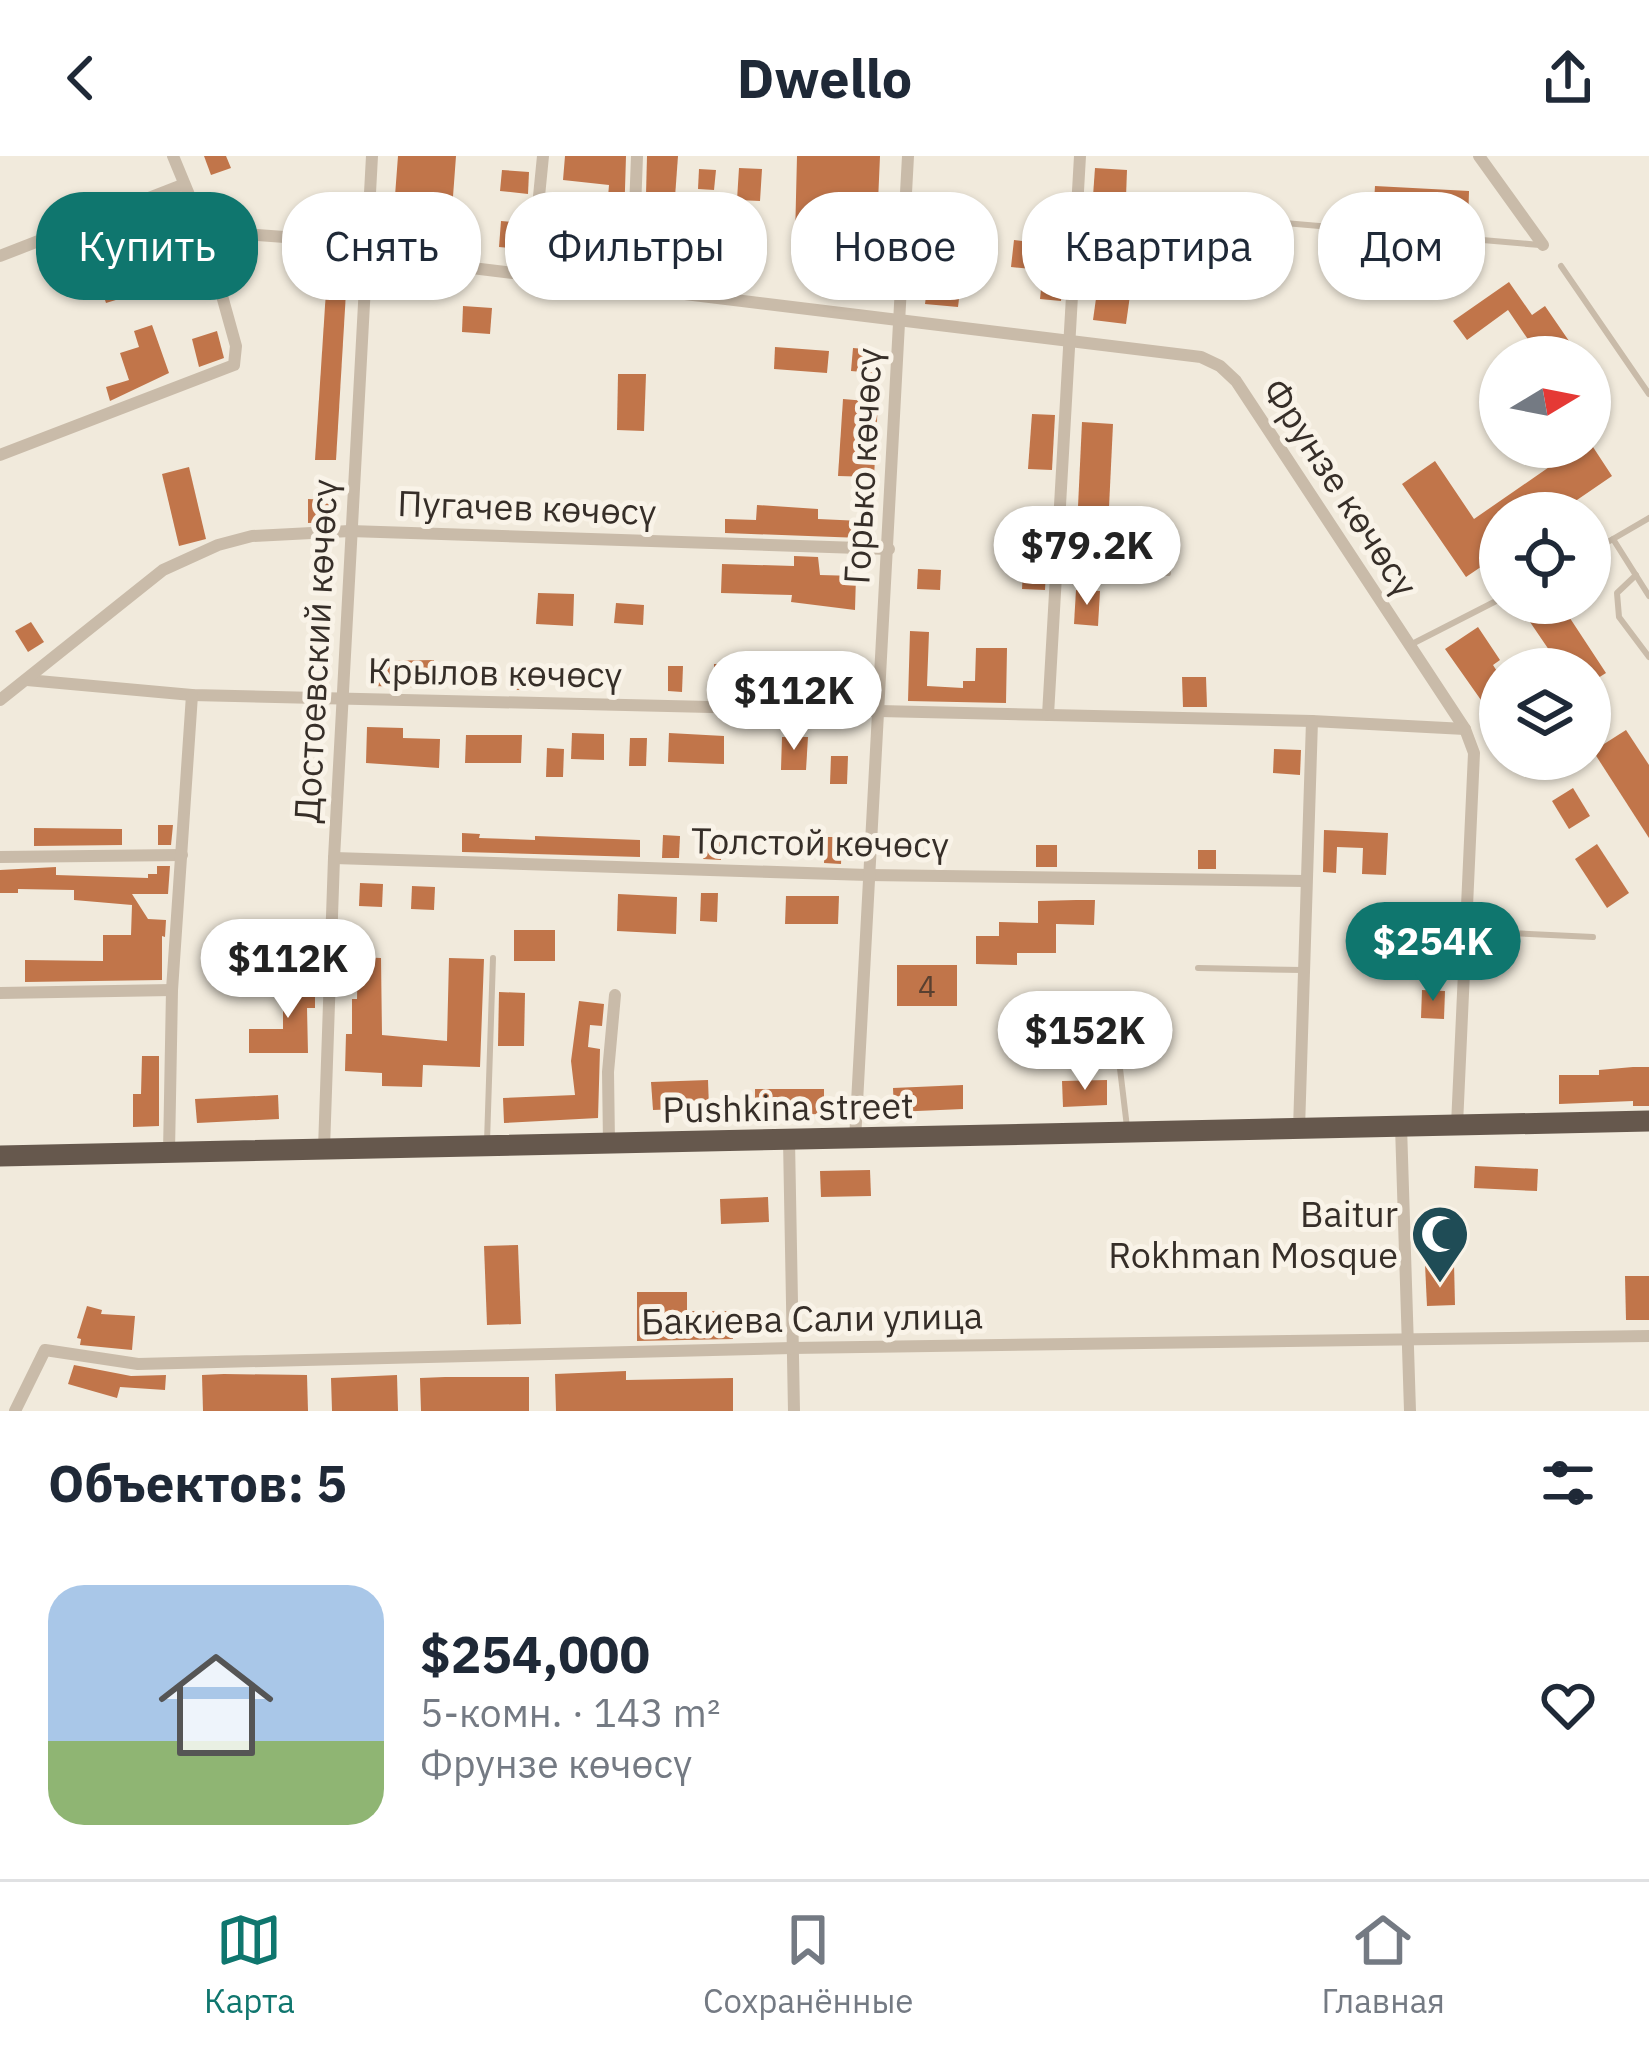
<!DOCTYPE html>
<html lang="ru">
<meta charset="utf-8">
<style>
body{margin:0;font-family:"IBM Plex Sans",sans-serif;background:#f2f2f3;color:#1f2937;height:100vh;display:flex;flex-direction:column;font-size:45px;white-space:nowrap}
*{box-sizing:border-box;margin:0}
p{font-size:39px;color:#747a83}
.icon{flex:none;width:66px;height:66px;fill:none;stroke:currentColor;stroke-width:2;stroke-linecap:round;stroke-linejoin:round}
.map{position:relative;height:1255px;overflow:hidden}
.details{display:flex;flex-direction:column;background:#fff;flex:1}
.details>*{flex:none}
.banner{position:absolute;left:36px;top:36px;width:1578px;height:108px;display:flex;gap:24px}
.needle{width:78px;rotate:80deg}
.tools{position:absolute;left:1479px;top:180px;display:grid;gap:24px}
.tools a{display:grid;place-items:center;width:132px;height:132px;border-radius:50%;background:#fff;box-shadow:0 3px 9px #0004;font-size:60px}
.price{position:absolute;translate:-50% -102px;padding:0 27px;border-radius:42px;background:#fff;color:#222;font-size:39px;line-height:78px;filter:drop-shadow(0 3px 6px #0008)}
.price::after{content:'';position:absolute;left:50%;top:72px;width:36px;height:27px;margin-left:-18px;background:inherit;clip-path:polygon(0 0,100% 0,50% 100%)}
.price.current{background:#0f766e;color:#fff}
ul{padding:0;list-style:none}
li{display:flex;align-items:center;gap:36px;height:300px;padding:0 48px}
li+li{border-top:3px solid #e0e1e3}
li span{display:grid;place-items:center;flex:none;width:336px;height:240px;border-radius:36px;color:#555}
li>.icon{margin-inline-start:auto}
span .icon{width:144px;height:144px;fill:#fffc;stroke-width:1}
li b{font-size:51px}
h2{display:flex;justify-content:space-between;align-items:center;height:144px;padding:0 48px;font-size:51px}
.chip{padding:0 42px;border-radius:48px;background:#fff;box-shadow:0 3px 9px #0004;font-size:42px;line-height:108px}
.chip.current{background:#0f766e;color:#fff}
header{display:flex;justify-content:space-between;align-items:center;height:156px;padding:0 48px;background:#fff;font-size:54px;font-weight:700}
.tab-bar{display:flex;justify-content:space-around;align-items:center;height:168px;border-top:3px solid #e0e1e3;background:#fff;font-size:33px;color:#747a83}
.tab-bar a{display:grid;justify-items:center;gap:6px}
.tab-bar .current{color:#0f766e}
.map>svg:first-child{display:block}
.building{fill:#c1754a}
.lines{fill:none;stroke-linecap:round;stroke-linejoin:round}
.service{stroke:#c9bba9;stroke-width:6}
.minor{stroke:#c9bba9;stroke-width:12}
.trunk{stroke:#66584d;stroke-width:21}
.labels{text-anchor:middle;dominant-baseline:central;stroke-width:10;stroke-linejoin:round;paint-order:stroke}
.number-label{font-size:30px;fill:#594030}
.street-label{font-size:36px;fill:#362e28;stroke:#f9f3e8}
.poi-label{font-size:36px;fill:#362e28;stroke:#f9f3e8;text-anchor:end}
</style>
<header><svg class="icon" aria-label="back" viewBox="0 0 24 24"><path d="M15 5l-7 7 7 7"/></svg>Dwello<svg class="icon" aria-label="share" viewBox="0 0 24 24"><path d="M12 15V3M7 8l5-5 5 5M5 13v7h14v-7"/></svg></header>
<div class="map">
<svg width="1649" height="1255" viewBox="0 0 1649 1255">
<rect width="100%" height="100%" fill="#f1eadc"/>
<g class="building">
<path d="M204 0H226L231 12 211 19Z"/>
<path d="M398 0H456L452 54H458L456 87 383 82 385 52 394 53Z"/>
<path d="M565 0H626L624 66 606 65 609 29 563 24Z"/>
<path d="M647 0H678L675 41 646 39Z"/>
<path d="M797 0H880L876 92 841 90V83L795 82Z"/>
<path d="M739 12 762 13 760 45 737 44Z"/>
<path d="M1095 12 1127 14 1126 41 1093 40Z"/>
<path d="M699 13 716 14 714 34 698 33Z"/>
<path d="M502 14 529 16 528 38 500 35Z"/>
<path d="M1375 30 1469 35 1468 67 1373 61Z"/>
<path d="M940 39 962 40 961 58 939 57Z"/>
<path d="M331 55H350L349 75 330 74Z"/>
<path d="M178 63 192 110 175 116 167 90 158 93 152 70Z"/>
<path d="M501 65 526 67 523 93 499 91Z"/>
<path d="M650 73 668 76 664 117 646 115Z"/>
<path d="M550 80 574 82 572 110 547 108Z"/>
<path d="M1014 84 1064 90 1061 145 1040 143 1043 114 1011 111Z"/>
<path d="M712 97 724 98 722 120 692 121 694 99 711 100Z"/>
<path d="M111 116 119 143 106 147 97 120Z"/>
<path d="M1099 121 1132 125 1126 168 1093 164Z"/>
<path d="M928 123 961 126 958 151 925 148Z"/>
<path d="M1509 126 1532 159 1545 150 1580 201H1540L1508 154 1467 184 1453 165Z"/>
<path d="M326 135 346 136 336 304H315Z"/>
<path d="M463 150 492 152 490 178 462 176Z"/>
<path d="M152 169 169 217 110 245 106 231 129 224 120 197 139 191 134 175Z"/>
<path d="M217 175 224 202 199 211 192 183Z"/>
<path d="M775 191 829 195 827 217 774 213Z"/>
<path d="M853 192 876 194 874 217 851 215Z"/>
<path d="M618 218H646L644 275 617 274Z"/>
<path d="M843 243 878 246 874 321 838 320Z"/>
<path d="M1032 258 1055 259 1052 314 1028 313Z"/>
<path d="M1082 266 1113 268 1108 373 1077 372Z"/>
<path d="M1578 291H1593L1612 320 1558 357H1500V398L1466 421 1402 328 1435 305 1474 363Z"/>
<path d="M189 311 206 383 179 390 162 318Z"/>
<path d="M308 343 330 344V366L308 367Z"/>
<path d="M757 349 818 353V363L862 365 861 382 725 377V363L756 364Z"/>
<path d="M1025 372 1048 373 1045 434 1022 433Z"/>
<path d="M794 400 818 401 820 419 856 420 855 454 791 446 792 439 721 437 722 408 794 410Z"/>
<path d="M918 413 941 414 940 434 917 433Z"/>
<path d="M1076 434 1100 435 1098 470 1074 468Z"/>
<path d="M538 437 574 438 573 470 536 468Z"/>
<path d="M616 447 644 449 643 469 614 467Z"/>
<path d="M1560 447 1606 517 1590 527V513H1562L1530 466Z"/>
<path d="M31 466 44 486 28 496 15 475Z"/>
<path d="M1478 471 1500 504 1493 509 1500 520V571L1445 493Z"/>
<path d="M910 475 929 476 927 530 963 532V525H975L976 492H1007L1006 547 908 545Z"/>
<path d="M434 504V510H441L440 532 372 530 373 505Z"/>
<path d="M714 508 769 509V537H714Z"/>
<path d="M513 510H527L526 534H512Z"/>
<path d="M668 510H683L682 536 668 535Z"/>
<path d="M833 511 850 512 849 540 832 539Z"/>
<path d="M1182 521H1206L1207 551H1183Z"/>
<path d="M367 571 403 572V582L440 583 439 612 366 607Z"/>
<path d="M1626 574 1649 609V682L1593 595Z"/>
<path d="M572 577 604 578V604L571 603Z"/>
<path d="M669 577 724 580V608L668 606Z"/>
<path d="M466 579H522L521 607H465Z"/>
<path d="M782 581H808L806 614H781Z"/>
<path d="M630 582H647L646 610H629Z"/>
<path d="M547 592 564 593 563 621H546Z"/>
<path d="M1274 593 1301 594 1300 619 1273 617Z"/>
<path d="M831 600H848L847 628H830Z"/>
<path d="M1573 632 1590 660 1569 673 1552 645Z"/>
<path d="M158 669H173L171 689H158Z"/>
<path d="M34 672 122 673V689L34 690Z"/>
<path d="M1324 674 1388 677 1386 719 1362 718 1363 692 1337 691 1336 717 1323 716Z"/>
<path d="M462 677 480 678 479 682 535 684V680L640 684V701L462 696Z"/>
<path d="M663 679 680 680 679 702H662Z"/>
<path d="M704 680H721V704L703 703Z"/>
<path d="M825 681H842L841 708 824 707Z"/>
<path d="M1597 688 1629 737 1607 752 1575 703Z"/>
<rect x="1036" y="689" width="21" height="22"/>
<rect x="1198" y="694" width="18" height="19"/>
<path d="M157 710H170L168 738H132L148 763 166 764 165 781 162 780V824L25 826V804L103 805V779H131L132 749 74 744V734L18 733V737H0V714L56 711V719L148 722V718H157Z"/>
<path d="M360 727 383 728 382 751 359 750Z"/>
<path d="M412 730 435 731 434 754 411 753Z"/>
<path d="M701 737H718L717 766 700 765Z"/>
<path d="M618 738 677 741 676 778 617 775Z"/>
<path d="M786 740H839L838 768H785Z"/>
<path d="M1076 744H1095L1094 769 1056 768V797H1017V809L976 808V780H999V766L1038 767V745Z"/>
<rect x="514" y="774" width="41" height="31"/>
<path d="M358 801 381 802 382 879 447 885 449 802 484 803 480 911 423 909 422 931 382 930V917L345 915 346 878H352V843H357Z"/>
<rect x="897" y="809" width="60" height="41"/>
<path d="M283 822H315V852H307L308 897H249V873H283Z"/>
<path d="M1422 834 1445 835 1444 863 1421 862Z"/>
<path d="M499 836 525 837 524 890H498Z"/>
<path d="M579 845 604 848 602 870 590 869 588 891 600 893 598 962 504 967 503 942 575 939 571 905Z"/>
<path d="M142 900H159V970L133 971V938H141Z"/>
<path d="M1633 911H1649V950H1633V945L1559 948V919H1599V914Z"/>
<path d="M708 924 709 952 653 954 651 926Z"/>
<path d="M1107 924V949L1063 951 1062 925Z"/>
<path d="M963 929V953L894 956 893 932Z"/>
<path d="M755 933H824V958L755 959Z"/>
<path d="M278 939 279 963 197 967 195 943Z"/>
<path d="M1475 1010 1538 1013 1537 1035 1474 1032Z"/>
<path d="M870 1014 871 1040 821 1041 820 1015Z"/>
<path d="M768 1041 769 1066 721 1068 720 1043Z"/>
<path d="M518 1089 521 1168 487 1169 484 1090Z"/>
<path d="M1454 1107 1455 1149 1427 1150 1425 1108Z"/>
<path d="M1625 1120H1649V1164H1626Z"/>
<path d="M637 1136H687V1155H733V1183L637 1185Z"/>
<path d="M87 1150 102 1154 101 1158 135 1160 132 1194 80 1189 81 1183 77 1182Z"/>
<path d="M74 1209 131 1220 166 1219 165 1234 120 1231 117 1242 68 1228Z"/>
<path d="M626 1215V1224L733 1222V1255H556L555 1218Z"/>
<path d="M224 1218 307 1219 308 1255H203L202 1219Z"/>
<path d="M397 1219 398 1255H332L331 1222Z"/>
<path d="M445 1221H529V1255H421L420 1222Z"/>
</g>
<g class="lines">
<g class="service">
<path d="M1077 49 1540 89"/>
<path d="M1561 110 1649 238"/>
<path d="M1613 383 1649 362"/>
<path d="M1590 396 1613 383 1649 440"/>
<path d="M1060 412 1168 417"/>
<path d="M1636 419 1617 437 1619 461 1649 501"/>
<path d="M1412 488 1500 443"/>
<path d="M1466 775 1593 781"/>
<path d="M1198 812 1302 814"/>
<path d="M1112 846 1127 971"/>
<path d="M487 986 493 802"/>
</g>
<g class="minor">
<path d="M1479 0 1543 89"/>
<path d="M204 75 352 86 390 102 1201 201 1220 210 1236 225 1465 573 1474 597 1457 969"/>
<path d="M0 100 182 29"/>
<path d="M531 121 543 0"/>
<path d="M632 133 637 0"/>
<path d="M0 299 234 209 236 190 204 75 173 0"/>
<path d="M27 524 192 539 1312 565 1465 573"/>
<path d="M0 544 163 414 218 389 252 380 350 375 889 393"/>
<path d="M1048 559 1080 0"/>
<path d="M0 701 182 699"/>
<path d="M334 702 868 719 1304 725"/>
<path d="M0 837 172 834"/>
<path d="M1401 970 1410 1255"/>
<path d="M1299 973 1312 565"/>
<path d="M789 984 794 1255"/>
<path d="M855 984 908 0"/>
<path d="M609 987 608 916 615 839"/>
<path d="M324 993 334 702 372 0"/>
<path d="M169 996 172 834 192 539"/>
<path d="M15 1255 45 1194 138 1208 792 1192 1649 1180"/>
</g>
<path class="trunk" d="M0 1000 1649 965"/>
</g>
<defs>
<symbol id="mosque-pin" viewBox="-11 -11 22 30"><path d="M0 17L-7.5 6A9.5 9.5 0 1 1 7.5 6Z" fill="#1f4c56" stroke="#f9f3e8"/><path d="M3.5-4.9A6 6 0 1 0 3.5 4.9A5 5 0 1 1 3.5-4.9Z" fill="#fff"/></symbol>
</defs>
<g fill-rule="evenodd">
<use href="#mosque-pin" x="1407" y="1045" width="66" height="90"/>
</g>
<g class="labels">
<g class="number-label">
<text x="927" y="829">4</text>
</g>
<g class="street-label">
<text transform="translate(862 310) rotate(-87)">Горько көчөсү</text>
<text transform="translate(1341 331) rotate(57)">Фрунзе көчөсү</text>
<text transform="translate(527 351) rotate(2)">Пугачев көчөсү</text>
<text transform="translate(315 495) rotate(-87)">Достоевский көчөсү</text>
<text transform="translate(495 516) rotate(1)">Крылов көчөсү</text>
<text transform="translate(820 686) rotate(1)">Толстой көчөсү</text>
<text transform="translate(788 951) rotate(-1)">Pushkina street</text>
<text transform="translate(812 1162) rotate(-1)">Бакиева Сали улица</text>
</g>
<g class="poi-label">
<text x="1398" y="1057">Baitur<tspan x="1398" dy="41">Rokhman Mosque</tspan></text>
</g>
</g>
</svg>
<div class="tools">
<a><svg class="needle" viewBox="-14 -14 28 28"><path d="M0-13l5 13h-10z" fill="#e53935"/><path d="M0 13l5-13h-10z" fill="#747a83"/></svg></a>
<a><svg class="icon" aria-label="locate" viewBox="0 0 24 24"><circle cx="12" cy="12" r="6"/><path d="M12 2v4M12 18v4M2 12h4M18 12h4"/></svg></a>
<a><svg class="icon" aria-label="layers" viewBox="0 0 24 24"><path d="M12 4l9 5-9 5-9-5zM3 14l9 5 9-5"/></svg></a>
</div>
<b class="price" style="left:1087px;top:452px">$79.2K</b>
<b class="price" style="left:794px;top:597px">$112K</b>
<b class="price current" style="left:1433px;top:848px">$254K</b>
<b class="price" style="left:288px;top:865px">$112K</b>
<b class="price" style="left:1085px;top:937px">$152K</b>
<div class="banner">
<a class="chip current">Купить</a>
<a class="chip">Снять</a>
<a class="chip">Фильтры</a>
<a class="chip">Новое</a>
<a class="chip">Квартира</a>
<a class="chip">Дом</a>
</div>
</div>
<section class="details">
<h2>Объектов: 5<svg class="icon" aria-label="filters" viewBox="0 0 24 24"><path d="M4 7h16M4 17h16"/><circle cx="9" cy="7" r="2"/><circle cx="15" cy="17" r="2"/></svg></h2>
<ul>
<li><span style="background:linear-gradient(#a9c7e8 65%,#8fb573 0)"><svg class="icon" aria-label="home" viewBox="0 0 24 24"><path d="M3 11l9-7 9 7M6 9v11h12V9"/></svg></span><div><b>$254,000</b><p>5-комн. · 143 m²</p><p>Фрунзе көчөсү</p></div><svg class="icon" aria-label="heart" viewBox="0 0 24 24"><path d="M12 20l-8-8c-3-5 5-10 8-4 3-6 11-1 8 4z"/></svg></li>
</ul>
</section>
<nav class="tab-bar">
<a class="current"><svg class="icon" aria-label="map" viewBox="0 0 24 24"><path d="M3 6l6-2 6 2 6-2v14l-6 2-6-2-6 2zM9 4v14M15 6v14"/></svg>Карта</a>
<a><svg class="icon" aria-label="saved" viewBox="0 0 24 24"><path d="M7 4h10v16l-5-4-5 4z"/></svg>Сохранённые</a>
<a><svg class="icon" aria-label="home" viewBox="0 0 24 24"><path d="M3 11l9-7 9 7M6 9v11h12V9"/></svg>Главная</a>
</nav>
